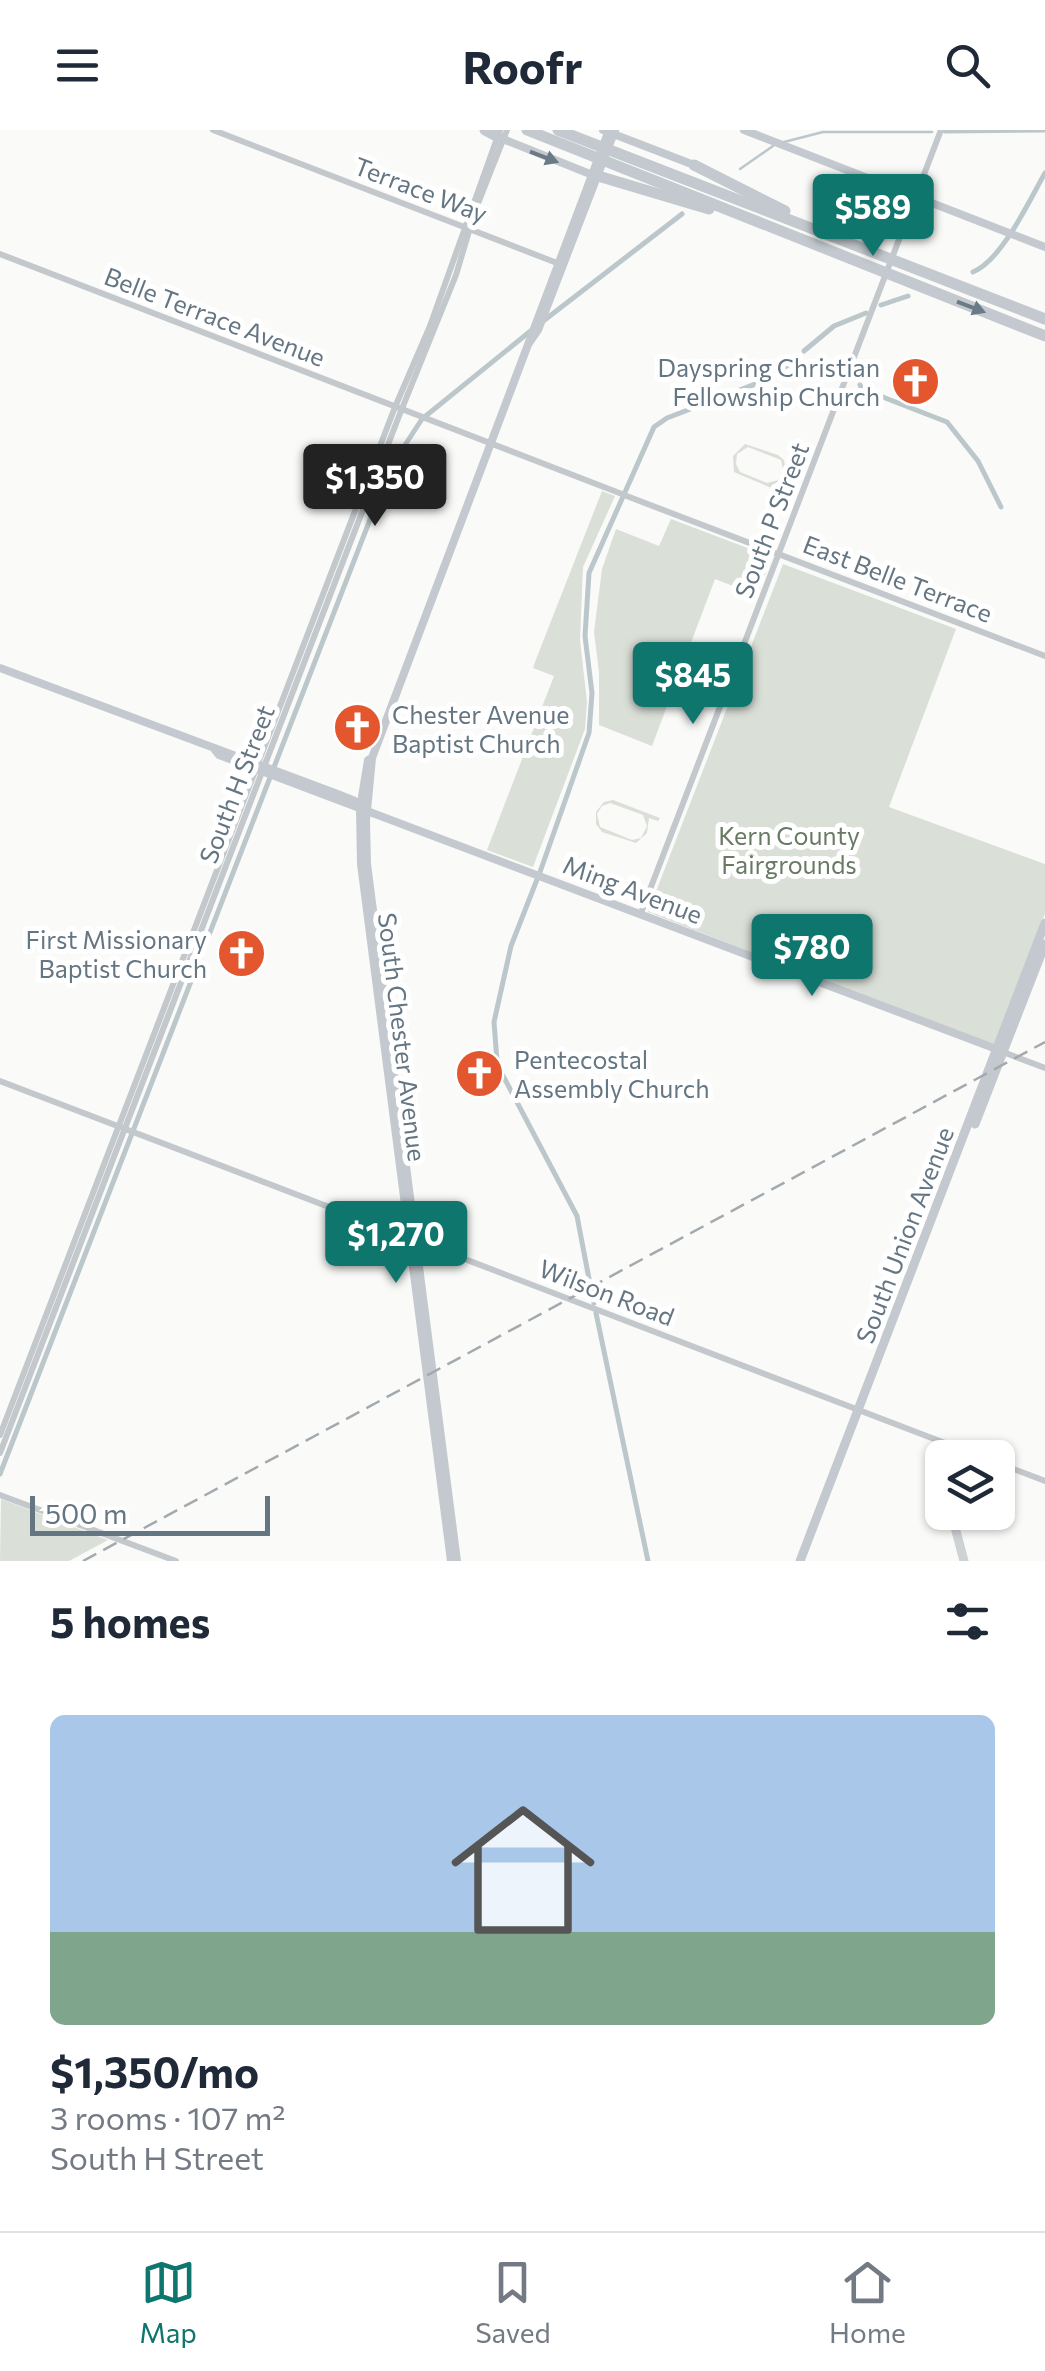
<!DOCTYPE html>
<meta charset="utf-8">
<style>
body{margin:0;font-family:Commissioner,sans-serif;background:#f2f2f3;color:#1f2937;height:100vh;display:flex;flex-direction:column;font-size:38px;white-space:nowrap}
*{box-sizing:border-box;margin:0}
p{font-size:32px;color:#747a83}
.icon{flex:none;width:55px;height:55px;fill:none;stroke:currentColor;stroke-width:2;stroke-linecap:round;stroke-linejoin:round}
.map{position:relative;height:1431px;overflow:hidden}
.panel{display:flex;flex-direction:column;background:#fff;flex:1}
.panel>*{flex:none}
.fabs{position:absolute;left:925px;top:1310px;display:grid;gap:20px}
.fabs a{display:grid;place-items:center;width:90px;height:90px;border-radius:15px;background:#fff;box-shadow:0 2px 8px #0004;font-size:50px}
.scale{position:absolute;left:30px;bottom:25px;width:240px;box-sizing:border-box;padding-left:10px;border:5px solid #657683;border-top:0;font-size:28px;line-height:35px;white-space:nowrap;color:#657683;-webkit-text-stroke:8px #fff;paint-order:stroke}
.price{position:absolute;translate:-50% -85px;padding:0 22px;border-radius:10px;background:#0f766e;color:#fff;font-size:32px;line-height:65px;filter:drop-shadow(0 2px 5px #0008)}
.price::after{content:'';position:absolute;left:50%;top:60px;width:30px;height:22px;margin-left:-15px;background:inherit;clip-path:polygon(0 0,100% 0,50% 100%)}
.price.selected{background:#222;color:#fff}
ul{padding:0;list-style:none}
li{display:grid;align-content:center;gap:20px;height:530px;padding:0 50px}
li span{display:grid;place-items:center;height:310px;border-radius:15px;color:#555}
li>.icon{margin-inline-start:auto}
span .icon{width:180px;height:180px;fill:#fffc;stroke-width:1}
li b{font-size:42px}
h2{display:flex;justify-content:space-between;align-items:center;height:120px;padding:0 50px;font-size:42px}
header{display:flex;justify-content:space-between;align-items:center;height:130px;padding:0 50px;background:#fff;font-size:45px;font-weight:700}
.menu{display:flex;justify-content:space-around;align-items:center;height:140px;border-top:2px solid #e0e1e3;background:#fff;font-size:28px;color:#747a83}
.menu a{display:grid;justify-items:center;gap:5px}
.menu .selected{color:#0f766e}
.map>svg:first-child{display:block}
.green{fill:#dadfd7;fill-rule:evenodd}
.lines{fill:none;stroke-linecap:round;stroke-linejoin:round}
.stream{stroke:#bbc7cb;stroke-width:2.5}
.canal{stroke:#bbc7cb;stroke-width:5}
.taxiway{stroke:#ced2d4;stroke-width:9}
.tertiary{stroke:#c3c8cc;stroke-width:6}
.secondary{stroke:#c3c9ce;stroke-width:8}
.primary{stroke:#c3c9ce;stroke-width:9}
.motorway{stroke:#c3c9ce;stroke-width:11}
.rail{stroke:#a2aab0;stroke-width:2.5;stroke-dasharray:15 8;stroke-linecap:butt}
.oneway{fill:#6a7a87}
.labels{text-anchor:middle;dominant-baseline:central;stroke-width:10;stroke-linejoin:round;paint-order:stroke}
.street-label{font-size:25px;fill:#657683;stroke:#fff}
.poi-label{font-size:25px;fill:#657683;stroke:#fff;text-anchor:end}
.park-label{font-size:25px;fill:#687a64;stroke:#fff}
</style>
<header><svg class="icon" aria-label="menu" viewBox="0 0 24 24"><path d="M4 6h16M4 12h16M4 18h16"/></svg>Roofr<svg class="icon" aria-label="search" viewBox="0 0 24 24"><circle cx="10" cy="10" r="6"/><path d="M15 15l6 6"/></svg></header>
<div class="map">
<svg width="1045" height="1431" viewBox="0 0 1045 1431">
<rect width="100%" height="100%" fill="#fafaf8"/>
<g class="green">
<path d="M745 314 778 325 784 330 786 343 774 355 776 360 734 342 733 326ZM748 317 781 330 783 340 778 350 767 353 740 342 736 334 737 324Z"/>
<path d="M602 361 615 366 583 437 580 510 587 572 585 599 533 737 487 720 554 546 533 538 535 532Z"/>
<path d="M671 389 766 425 771 432 756 465 715 449 652 616 599 595V542L594 502 602 439 616 399 659 416Z"/>
<path d="M783 434 956 499 889 677 1045 734V784L994 916 648 782Z"/>
<path d="M613 670 660 688 658 691 649 688 647 703 636 713 602 702 596 694V682L604 672ZM610 673 643 685 647 696 641 708 632 710 600 697 597 684 602 676Z"/>
<path d="M1 1369 108 1410 69 1431H0Z"/>
</g>
<g class="lines">
<g class="stream">
<path d="M780 13 823 2H932"/>
<path d="M740 39 773 16"/>
</g>
<g class="canal">
<path d="M945 1 1045 0"/>
<path d="M973 142C1002 130 1029 71 1045 43"/>
<path d="M881 175 908 166"/>
<path d="M542 192 682 84"/>
<path d="M804 221 834 196 866 183"/>
<path d="M860 255 862 259 947 292 978 331 1001 377"/>
<path d="M540 742 589 603 592 563 585 506 589 443 654 297 667 288 766 250 794 231"/>
<path d="M497 931 494 892 511 816 538 747"/>
<path d="M500 940 577 1086 590 1154"/>
<path d="M591 1160 594 1173"/>
<path d="M596 1183 648 1431"/>
<path d="M0 1344 390 338 422 289 533 199"/>
</g>
<path class="taxiway" d="M952 1386 964 1431"/>
<g class="tertiary">
<path d="M213 0 557 133"/>
<path d="M0 124 622 364"/>
<path d="M624 365 1045 526"/>
<path d="M641 783 941 0"/>
<path d="M1003 922 1045 938"/>
<path d="M0 951 984 1328"/>
<path d="M0 1305 395 277 430 196 500 0"/>
<path d="M0 1323 399 286 456 145 475 81 507 0"/>
<path d="M998 1333 1045 1351"/>
<path d="M0 1365 176 1431"/>
</g>
<g class="secondary">
<path d="M603 0 694 35"/>
<path d="M744 0 1045 117"/>
<path d="M498 7 595 46"/>
<path d="M529 213 538 200 615 0"/>
<path d="M0 538 335 663 355 671 360 679"/>
<path d="M215 620 219 625 999 920"/>
<path d="M372 628 366 691 367 734 457 1431"/>
<path d="M451 1431 361 734 360 679 368 630 372 628 609 0"/>
</g>
<g class="primary">
<path d="M975 994 1045 814"/>
<path d="M800 1431 1045 793"/>
</g>
<g class="motorway">
<path d="M485 0 498 7"/>
<path d="M527 0 1045 206"/>
<path d="M558 0 1045 189"/>
<path d="M694 35 785 81"/>
<path d="M598 46 709 79"/>
</g>
<path class="rail" d="M83 1431 1045 912"/>
</g>
<defs><path id="oneway-solid" d="M-6-.8H1V-3.2L6.5 0L1 3.2V.8H-6Z" transform="scale(2.5)"/></defs>
<g class="oneway">
<use href="#oneway-solid" transform="translate(544 27) rotate(21)"/>
<use href="#oneway-solid" transform="translate(971 177) rotate(21)"/>
</g>
<defs>
<symbol id="church-disc" viewBox="-11 -11 22 22"><circle r="9.5" fill="#e4572e" stroke="#fff"/><path d="M-1.2-6h2.4v3.5h3.3v2.4h-3.3V6h-2.4V-.1h-3.3v-2.4h3.3Z" fill="#fff"/></symbol>
</defs>
<g fill-rule="evenodd">
<use href="#church-disc" x="888" y="224" width="55" height="55"/>
<use href="#church-disc" x="330" y="570" width="55" height="55"/>
<use href="#church-disc" x="214" y="796" width="55" height="55"/>
<use href="#church-disc" x="452" y="916" width="55" height="55"/>
</g>
<g class="labels">
<g class="street-label">
<text transform="translate(421 59) rotate(21)">Terrace Way</text>
<text transform="translate(215 186) rotate(21)">Belle Terrace Avenue</text>
<text transform="translate(771 390) rotate(-69)">South P Street</text>
<text transform="translate(898 448) rotate(21)">East Belle Terrace</text>
<text transform="translate(236 654) rotate(-69)">South H Street</text>
<text transform="translate(633 759) rotate(21)">Ming Avenue</text>
<text transform="translate(403 907) rotate(83)">South Chester Avenue</text>
<text transform="translate(904 1105) rotate(-69)">South Union Avenue</text>
<text transform="translate(607 1162) rotate(21)">Wilson Road</text>
</g>
<g class="poi-label">
<text x="880" y="237">Dayspring Christian<tspan x="880" dy="29">Fellowship Church</tspan></text>
<text x="392" y="584" text-anchor="start">Chester Avenue<tspan x="392" dy="29">Baptist Church</tspan></text>
<text x="207" y="809">First Missionary<tspan x="207" dy="29">Baptist Church</tspan></text>
<text x="514" y="929" text-anchor="start">Pentecostal<tspan x="514" dy="29">Assembly Church</tspan></text>
</g>
<g class="park-label">
<text x="789" y="705">Kern County<tspan x="789" dy="29">Fairgrounds</tspan></text>
</g>
</g>
</svg>
<div class="fabs">
<a><svg class="icon" aria-label="layers" viewBox="0 0 24 24"><path d="M12 4l9 5-9 5-9-5zM3 14l9 5 9-5"/></svg></a>
</div>
<div class="scale">500 m</div>
<b class="price" style="left:873px;top:129px">$589</b>
<b class="price selected" style="left:375px;top:399px">$1,350</b>
<b class="price" style="left:693px;top:597px">$845</b>
<b class="price" style="left:812px;top:869px">$780</b>
<b class="price" style="left:396px;top:1156px">$1,270</b>
</div>
<section class="panel">
<h2>5 homes<svg class="icon" aria-label="filters" viewBox="0 0 24 24"><path d="M4 7h16M4 17h16"/><circle cx="9" cy="7" r="2"/><circle cx="15" cy="17" r="2"/></svg></h2>
<ul>
<li><span style="background:linear-gradient(#a9c7e8 70%,#7fa58c 0)"><svg class="icon" aria-label="home" viewBox="0 0 24 24"><path d="M3 11l9-7 9 7M6 9v11h12V9"/></svg></span><div><b>$1,350/mo</b><p>3 rooms · 107 m²</p><p>South H Street</p></div></li>
</ul>
</section>
<nav class="menu">
<a class="selected"><svg class="icon" aria-label="map" viewBox="0 0 24 24"><path d="M3 6l6-2 6 2 6-2v14l-6 2-6-2-6 2zM9 4v14M15 6v14"/></svg>Map</a>
<a><svg class="icon" aria-label="saved" viewBox="0 0 24 24"><path d="M7 4h10v16l-5-4-5 4z"/></svg>Saved</a>
<a><svg class="icon" aria-label="home" viewBox="0 0 24 24"><path d="M3 11l9-7 9 7M6 9v11h12V9"/></svg>Home</a>
</nav>
